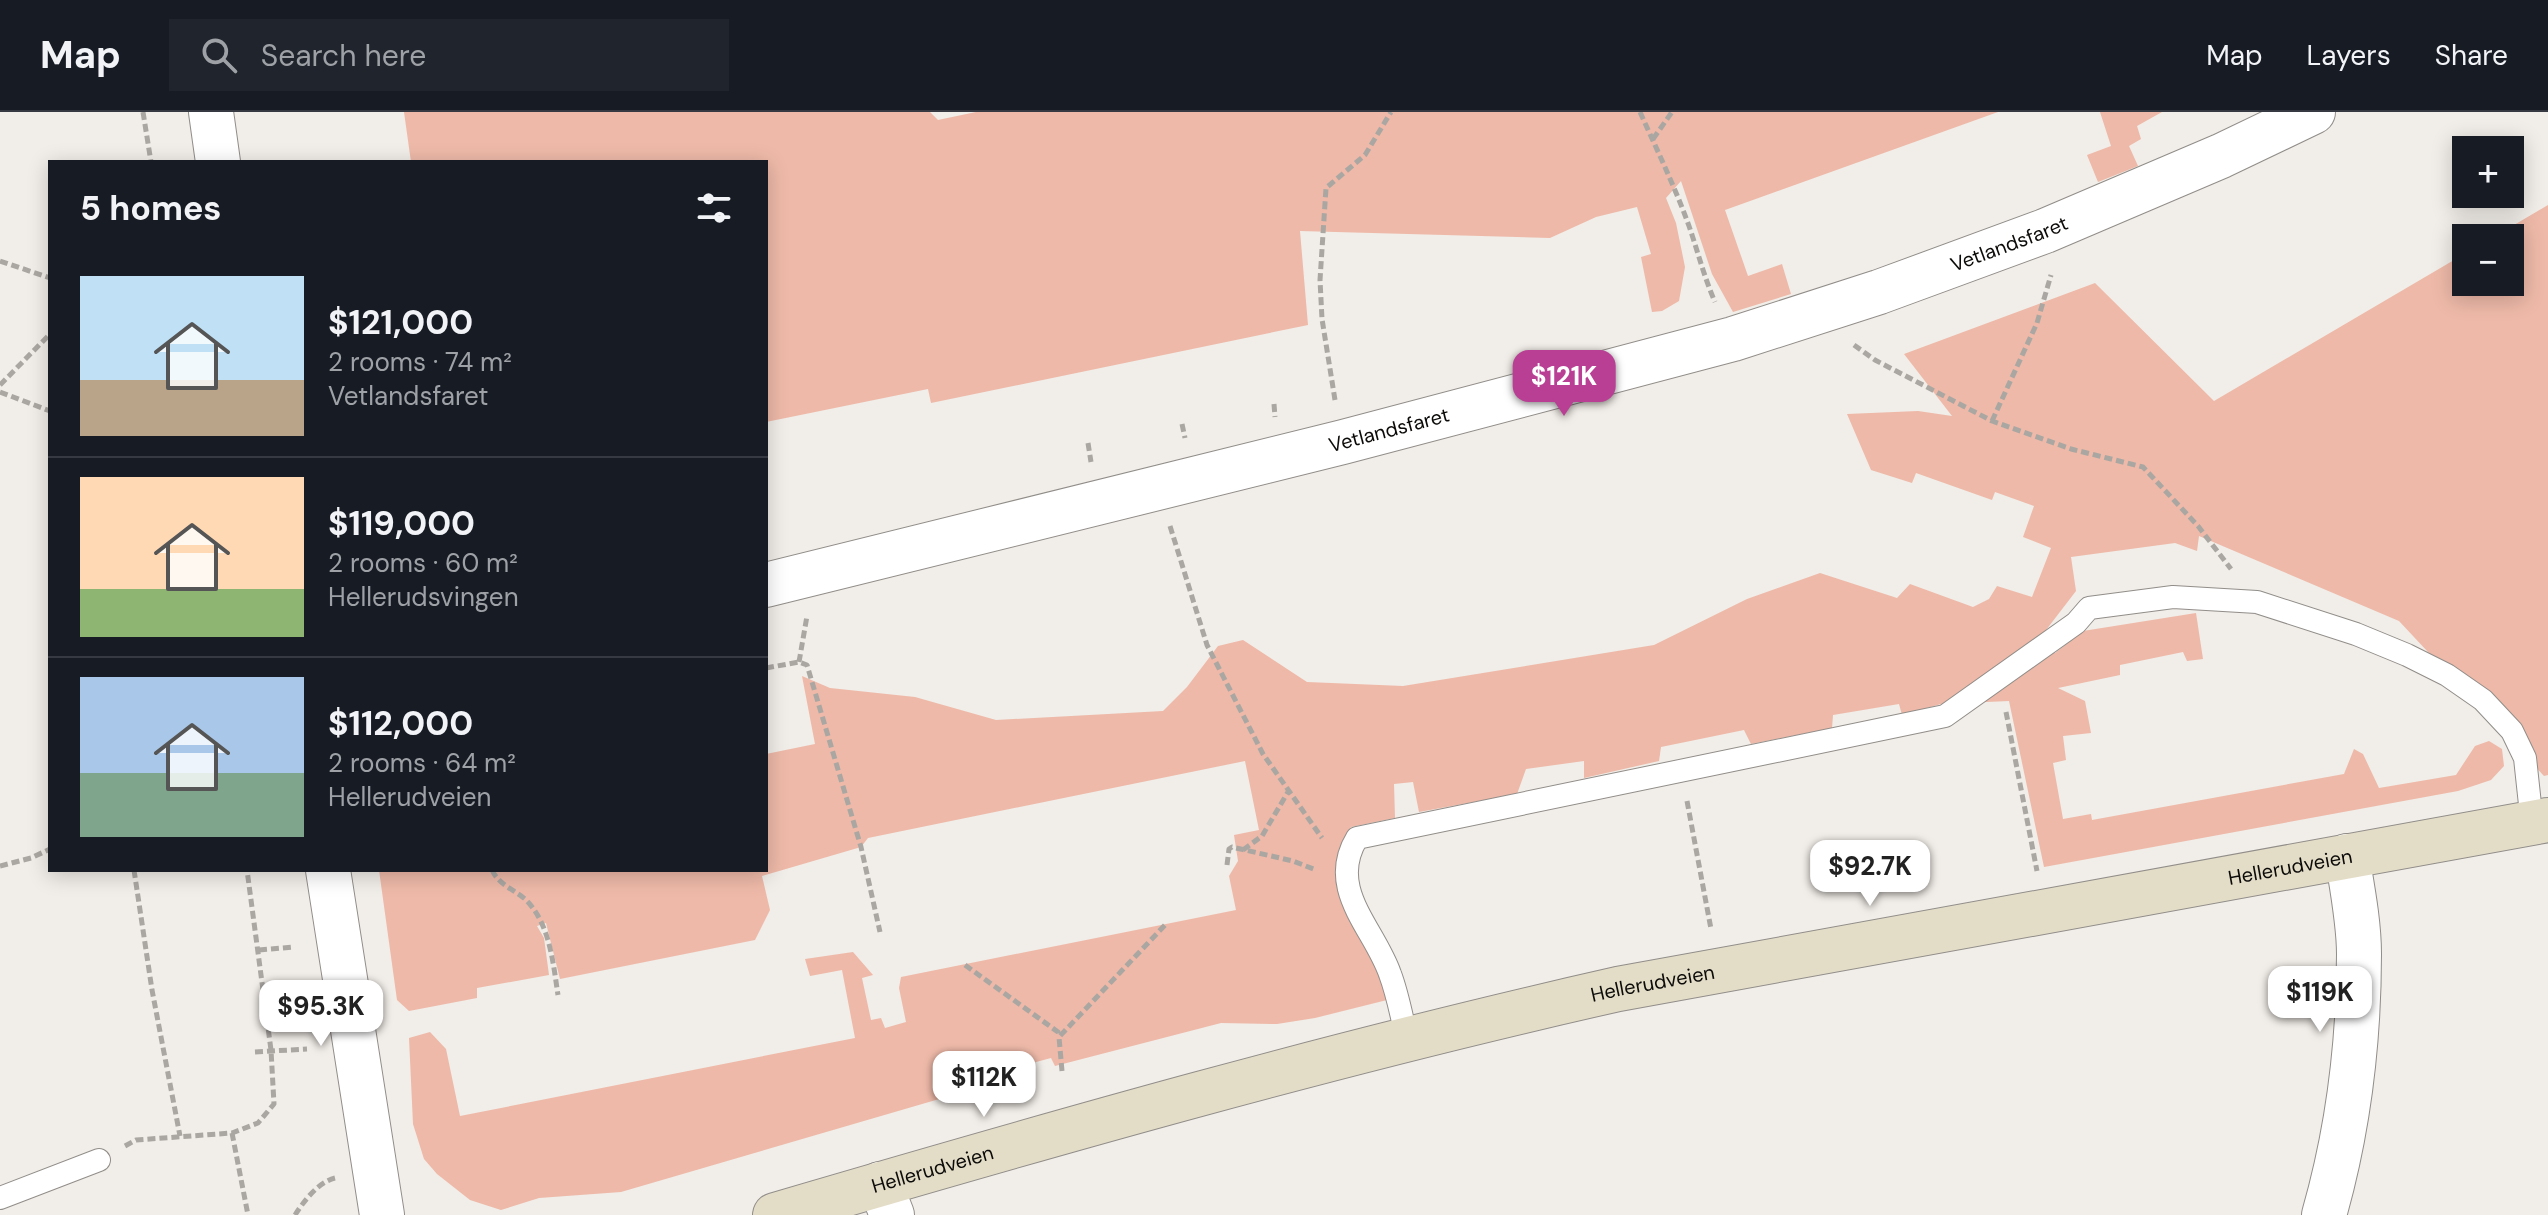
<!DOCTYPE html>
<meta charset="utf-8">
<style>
body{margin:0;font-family:"DM Sans",sans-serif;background:#20242c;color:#f1f3f6;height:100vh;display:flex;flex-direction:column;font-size:30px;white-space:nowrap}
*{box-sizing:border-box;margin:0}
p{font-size:26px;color:#9ea1a6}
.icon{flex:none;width:44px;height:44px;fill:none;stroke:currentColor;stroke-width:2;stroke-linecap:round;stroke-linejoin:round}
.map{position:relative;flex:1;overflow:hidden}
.side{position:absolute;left:48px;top:48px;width:720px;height:712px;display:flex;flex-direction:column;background:#171b24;border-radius:0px;box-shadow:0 4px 20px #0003}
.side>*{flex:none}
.fabs{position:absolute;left:2452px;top:24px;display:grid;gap:16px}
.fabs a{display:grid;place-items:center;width:72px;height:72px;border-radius:0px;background:#171b24;box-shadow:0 4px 20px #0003;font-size:40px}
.price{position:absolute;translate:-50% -68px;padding:0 18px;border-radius:16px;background:#fff;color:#222;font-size:26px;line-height:52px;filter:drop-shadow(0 2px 4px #0008)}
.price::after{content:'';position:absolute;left:50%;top:48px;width:24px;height:18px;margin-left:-12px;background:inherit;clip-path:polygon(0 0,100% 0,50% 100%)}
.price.selected{background:#b83f93;color:#fff}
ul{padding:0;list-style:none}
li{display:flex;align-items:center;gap:24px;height:200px;padding:0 32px}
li+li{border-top:2px solid #363941}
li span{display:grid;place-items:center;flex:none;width:224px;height:160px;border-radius:0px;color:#555}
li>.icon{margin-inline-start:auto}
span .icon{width:96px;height:96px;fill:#fffc;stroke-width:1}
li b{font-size:34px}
h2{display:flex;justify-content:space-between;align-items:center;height:96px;padding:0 32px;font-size:34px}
header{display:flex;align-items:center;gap:48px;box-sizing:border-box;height:112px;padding:0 40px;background:#171b24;border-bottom:2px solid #363941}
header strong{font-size:38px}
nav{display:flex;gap:44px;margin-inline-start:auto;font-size:28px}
.search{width:560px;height:72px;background:#20242c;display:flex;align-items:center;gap:20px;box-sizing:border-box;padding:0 28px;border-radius:0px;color:#9ea1a6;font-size:30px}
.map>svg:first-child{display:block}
.green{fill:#eeb9a8}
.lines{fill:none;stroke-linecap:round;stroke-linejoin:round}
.service-casing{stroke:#918d89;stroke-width:24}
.minor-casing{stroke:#918d89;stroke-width:46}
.secondary-casing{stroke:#918d89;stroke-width:46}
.path{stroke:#aaa7a3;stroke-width:5;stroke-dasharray:8 4;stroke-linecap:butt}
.service{stroke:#fff;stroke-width:22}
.minor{stroke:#fff;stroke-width:44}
.secondary{stroke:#e3ddc8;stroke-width:44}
.labels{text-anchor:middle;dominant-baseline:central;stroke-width:8;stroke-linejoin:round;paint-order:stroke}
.street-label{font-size:20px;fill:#0c0b09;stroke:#fff}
</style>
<header>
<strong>Map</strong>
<div class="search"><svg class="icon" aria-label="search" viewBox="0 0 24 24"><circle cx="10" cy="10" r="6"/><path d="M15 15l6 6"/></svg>Search here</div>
<nav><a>Map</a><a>Layers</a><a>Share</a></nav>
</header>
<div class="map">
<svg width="2548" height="1103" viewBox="0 0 2548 1103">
<rect width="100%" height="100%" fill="#f1ede8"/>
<g class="green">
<path d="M404 0H930L938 8 976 0H1998L1725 98 1748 164 1782 152 1791 182 1733 200 1712 162 1681 69 1666 86 1676 111 1685 155 1679 189 1662 199 1652 200 1641 145 1651 142 1637 95 1596 105 1550 126 1300 119 1308 213 931 291 928 277 766 310V50H411Z"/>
<path d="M2100 0H2162L2137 14 2141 27 2129 34 2138 54 2098 70 2087 43 2111 34Z"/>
<path d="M2548 93V663L2544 664 2399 509 2199 424 2197 439 2175 431 2071 445 2076 479 2033 535 2055 541 2083 519 2196 501 2203 547 2187 549 2183 540 2120 553V563L2058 576 2085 589 2091 621 2063 624 2066 648 2053 651 2063 707 2091 702 2092 708 2344 662 2354 637 2363 642 2379 676 2456 663 2475 634 2489 629 2502 637 2504 654 2491 668 2458 679 2044 755 2009 589 1941 592 1902 603 1899 592 1833 603 1832 616 1751 632 1744 618 1661 635 1659 649 1584 666V649L1526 657 1517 682 1419 700 1413 670 1394 672 1395 706 1351 715 1341 734 1338 778 1381 858 1387 888 1315 906 1277 912 1221 911 1055 954 1051 946 1025 953 1028 961 621 1080 539 1086 501 1098 470 1088 437 1062 424 1047 413 1012 409 926 430 920 446 937 460 1004 855 926 842 858 810 864 805 847 853 840 873 863 862 866 871 908 881 906 885 916 906 910 899 876 901 865 1236 798 1229 764 1238 749 1234 723 1259 718 1245 649 868 726 861 735 762 764 770 798 755 828 560 867 546 811 537 814 544 826 549 863 477 876V886L409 899 397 888 379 758H766V642L815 632 802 564 830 576 915 585 996 608 1163 599 1187 575 1218 534 1243 528 1307 570 1403 574 1654 533 1747 487 1820 461 1897 486 1910 472 1973 495 1989 487 1997 474 2032 485 2051 436 2023 425 2034 394 1995 380 1992 388 1916 361 1912 371 1871 358 1847 302 1918 299 1952 304 1904 242 2095 171 2214 289 2466 141V170H2510V126H2492Z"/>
</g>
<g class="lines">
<defs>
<g id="service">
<path d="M1407 928C1402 906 1398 883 1390 862 1374 816 1326 777 1357 726L1945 604 2076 511 2089 496 2173 485 2257 490 2356 522 2407 543 2447 563 2483 588 2512 619 2525 646 2532 711"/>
<path d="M0 1086 99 1048"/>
</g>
<g id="minor">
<path d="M211 0 218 50"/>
<path id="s1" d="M766 473 1343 330 1733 227 1879 180 2045 119 2221 44 2313 0"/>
<path d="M328 758 382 1103"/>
<path d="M880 1072 892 1103"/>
<path d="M2324 1103C2348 1019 2359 929 2359 842 2359 810 2352 775 2347 744"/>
</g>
<g id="secondary">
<path id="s2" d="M775 1103C1054 1021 1334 941 1618 877L2548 708"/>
</g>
</defs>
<use href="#service" class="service-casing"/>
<use href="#minor" class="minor-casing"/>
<use href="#secondary" class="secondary-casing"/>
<g class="path">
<path d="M143 0 151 50"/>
<path d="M1640 0C1657 38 1675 75 1689 114 1698 140 1704 165 1715 190"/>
<path d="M1653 27 1672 0"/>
<path d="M0 149 50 166"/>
<path d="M1854 233 1875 248 1992 309 2071 337 2143 355 2198 414 2231 457"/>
<path d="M0 273 50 222"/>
<path d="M0 280 50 299"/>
<path d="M1335 288 1322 207 1320 168 1326 76 1365 43 1391 0"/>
<path d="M1274 292 1275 305"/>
<path d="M1992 309 2037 211 2051 163"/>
<path d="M1182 312 1185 326"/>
<path d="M1088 331 1091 350"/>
<path d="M1170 414 1207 533 1263 642 1322 726"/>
<path d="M799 550 807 504"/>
<path d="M766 556 799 550 807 553 861 735 880 820"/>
<path d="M2006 600 2037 759"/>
<path d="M1687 689 1711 817"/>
<path d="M1243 738 1262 724 1288 680"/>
<path d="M1227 753 1229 737 1232 735 1293 749 1316 758"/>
<path d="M0 754 31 746 50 737"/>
<path d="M134 758 152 878 180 1024"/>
<path d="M492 758C499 773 513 777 525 787 550 811 553 851 558 883"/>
<path d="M259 838 293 835"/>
<path d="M965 853 1058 920 1059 924"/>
<path d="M255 940 307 937"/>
<path d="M1062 959 1059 925 1166 812"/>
<path d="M232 1021 248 1103"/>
<path d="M125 1034 136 1028 232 1021 258 1011 274 992 271 938 247 758"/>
<path d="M295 1103C304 1089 318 1070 335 1066"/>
</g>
<use href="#service" class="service"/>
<use href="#minor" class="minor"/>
<use href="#secondary" class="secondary"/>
</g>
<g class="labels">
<g class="street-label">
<text stroke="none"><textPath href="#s1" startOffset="1290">Vetlandsfaret</textPath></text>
<text stroke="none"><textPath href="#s1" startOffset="642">Vetlandsfaret</textPath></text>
<text stroke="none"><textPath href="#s2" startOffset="1556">Hellerudveien</textPath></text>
<text stroke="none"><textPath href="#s2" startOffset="908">Hellerudveien</textPath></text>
<text stroke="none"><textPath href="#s2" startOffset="164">Hellerudveien</textPath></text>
</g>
</g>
</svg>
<div class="fabs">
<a>+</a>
<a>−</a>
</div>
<b class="price selected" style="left:1564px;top:306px">$121K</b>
<b class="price" style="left:1870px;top:796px">$92.7K</b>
<b class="price" style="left:2320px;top:922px">$119K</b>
<b class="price" style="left:321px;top:936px">$95.3K</b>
<b class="price" style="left:984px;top:1007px">$112K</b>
<section class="side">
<h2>5 homes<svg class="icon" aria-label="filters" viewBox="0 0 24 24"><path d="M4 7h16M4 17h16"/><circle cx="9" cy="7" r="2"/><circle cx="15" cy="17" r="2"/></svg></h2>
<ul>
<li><span style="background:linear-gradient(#bfe0f5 65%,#b9a48a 0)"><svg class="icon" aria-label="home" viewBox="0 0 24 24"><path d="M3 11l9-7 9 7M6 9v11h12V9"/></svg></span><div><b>$121,000</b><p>2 rooms · 74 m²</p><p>Vetlandsfaret</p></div></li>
<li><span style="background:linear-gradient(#ffd9b3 70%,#8fb573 0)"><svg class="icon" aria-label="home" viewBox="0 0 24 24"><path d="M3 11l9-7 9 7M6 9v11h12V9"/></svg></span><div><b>$119,000</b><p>2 rooms · 60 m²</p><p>Hellerudsvingen</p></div></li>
<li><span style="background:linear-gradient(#a9c7e8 60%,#7fa58c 0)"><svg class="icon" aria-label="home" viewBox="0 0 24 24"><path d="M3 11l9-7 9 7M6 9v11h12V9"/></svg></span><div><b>$112,000</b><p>2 rooms · 64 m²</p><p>Hellerudveien</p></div></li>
</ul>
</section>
</div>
